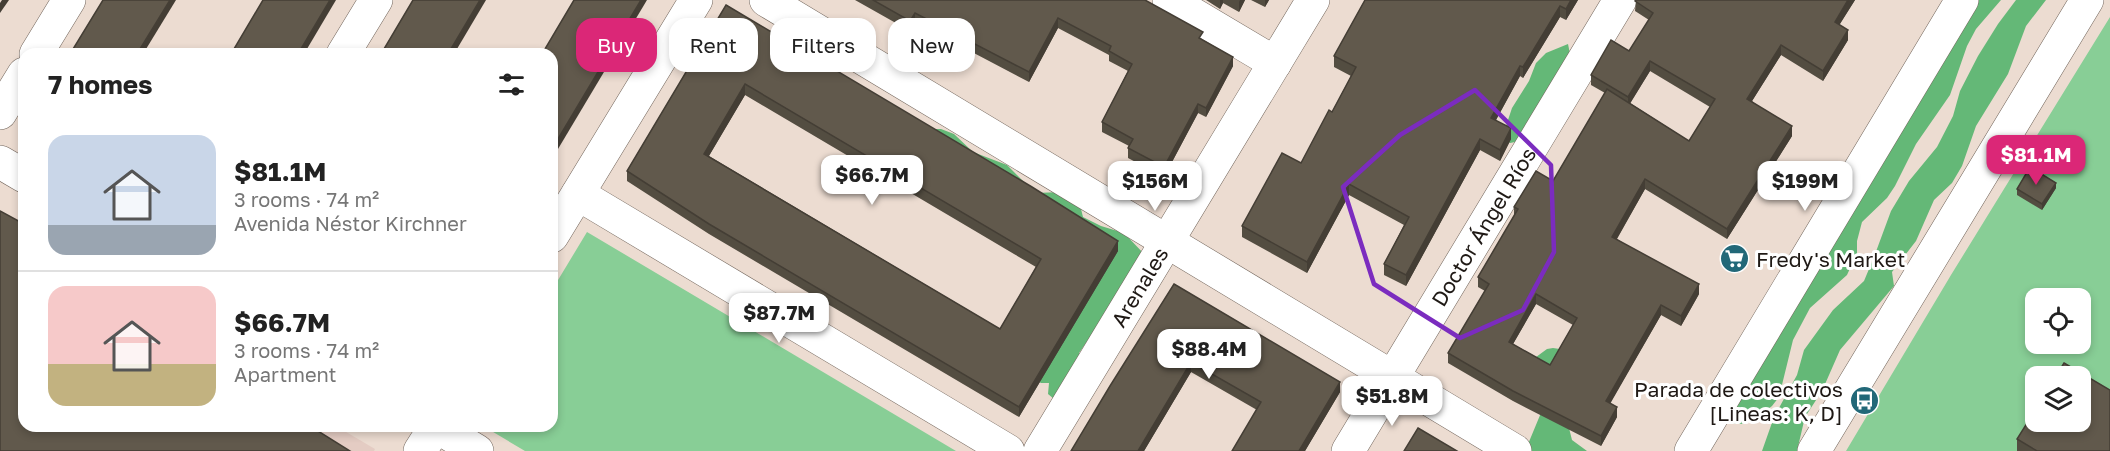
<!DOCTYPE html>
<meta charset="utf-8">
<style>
body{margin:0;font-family:"Golos Text",sans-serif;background:#f6f6f6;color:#222;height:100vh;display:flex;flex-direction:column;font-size:22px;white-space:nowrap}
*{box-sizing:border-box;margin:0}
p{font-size:20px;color:#767676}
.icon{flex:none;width:33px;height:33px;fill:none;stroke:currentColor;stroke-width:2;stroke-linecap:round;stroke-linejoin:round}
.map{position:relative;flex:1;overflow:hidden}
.details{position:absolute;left:18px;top:48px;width:540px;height:384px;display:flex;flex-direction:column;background:#fff;border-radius:18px;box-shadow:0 3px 9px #0003}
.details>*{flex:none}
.banner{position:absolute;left:576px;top:18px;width:570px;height:54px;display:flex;gap:12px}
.tools{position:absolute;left:2025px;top:288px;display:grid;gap:12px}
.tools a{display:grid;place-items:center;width:66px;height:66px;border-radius:12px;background:#fff;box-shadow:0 3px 9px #0003;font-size:30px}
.price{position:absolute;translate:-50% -51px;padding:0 14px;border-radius:12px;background:#fff;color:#222;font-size:20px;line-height:39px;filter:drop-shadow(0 2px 3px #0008)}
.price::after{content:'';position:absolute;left:50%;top:36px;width:18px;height:14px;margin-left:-9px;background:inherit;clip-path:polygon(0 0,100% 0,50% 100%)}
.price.on{background:#db2777;color:#fff}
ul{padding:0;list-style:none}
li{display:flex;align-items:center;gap:18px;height:150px;padding:0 30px}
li+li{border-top:2px solid #e0e0e0}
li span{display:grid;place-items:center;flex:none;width:168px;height:120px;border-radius:18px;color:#555}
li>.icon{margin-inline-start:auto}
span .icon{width:72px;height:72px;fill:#fffc;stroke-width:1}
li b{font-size:26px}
h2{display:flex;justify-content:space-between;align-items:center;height:72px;padding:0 30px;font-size:26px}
.chip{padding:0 21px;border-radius:18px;background:#fff;box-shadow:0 3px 9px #0003;font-size:21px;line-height:54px}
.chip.on{background:#db2777;color:#fff}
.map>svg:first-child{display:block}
.education{fill:#e4ccc3}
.green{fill:#88ce96;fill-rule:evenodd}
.forest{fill:#64b877}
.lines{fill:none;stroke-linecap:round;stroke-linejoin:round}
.street-casing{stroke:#72655b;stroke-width:34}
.secondary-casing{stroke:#72655b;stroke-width:34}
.street{stroke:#fff;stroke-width:33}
.secondary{stroke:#fff;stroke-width:33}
.wall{fill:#534d41;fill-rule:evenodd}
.shaded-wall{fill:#443e35}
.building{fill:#61594c;stroke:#443e35;stroke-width:1.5;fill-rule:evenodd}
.marked{fill:none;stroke:#7b2cbf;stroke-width:4.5;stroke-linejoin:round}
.labels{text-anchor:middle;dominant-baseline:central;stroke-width:6;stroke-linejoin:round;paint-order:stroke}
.street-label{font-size:21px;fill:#1f1915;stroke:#fff}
.poi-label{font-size:21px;fill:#1f1915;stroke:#fff;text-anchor:start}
</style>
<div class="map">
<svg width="2110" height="451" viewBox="0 0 2110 451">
<rect width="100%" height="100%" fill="#ecdcd1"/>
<path class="education" d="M234 426H336L375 449 374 451H219Z"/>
<g class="green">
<path d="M2110 17V451H1846L1951 275ZM2036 298H2080V344H2036ZM2036 376H2080V422H2036Z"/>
<path d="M587 232 956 451H525L483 426H552V290Z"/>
</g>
<g class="forest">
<path d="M1970 0H2001L1976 29 1967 46 1950 95 1916 144 1895 186 1887 198 1862 222 1857 241V253L1847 275 1810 308 1793 340 1779 397 1772 406 1753 421 1741 424 1729 423 1720 416Z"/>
<path d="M2016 0H2046L2026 26 2008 74 1976 126 1962 166 1952 183 1934 200 1916 241 1892 272 1894 286 1840 350 1822 391 1805 417 1797 451H1762L1774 417 1797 375 1804 350 1833 310 1864 281 1874 257 1891 211 1909 181 1937 147 1953 116 1960 91 1978 56 1998 24Z"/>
<path d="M1568 44 1571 59 1525 140 1510 143 1505 139 1506 126 1512 108 1529 81 1536 63 1546 53Z"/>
<path d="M933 129H941L954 134 973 152 1007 165 1035 193 1062 192 1081 209 1083 217 1101 226 1124 233 1146 256 1079 353 1080 356 1054 399 1048 394 1049 383H1041L1033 378 1078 298Z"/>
<path d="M1553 348 1573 351 1569 428 1572 440 1587 451H1528L1526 449 1543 408 1532 360 1547 349Z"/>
</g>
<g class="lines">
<defs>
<g id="street">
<path d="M766 0 1515 451"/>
<path d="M1169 0 1275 63"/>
<path d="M36 54 69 0"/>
<path d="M343 54 376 0"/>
<path d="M0 113 24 74"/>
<path d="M0 162 24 176"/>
<path d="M578 194 1008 451"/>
<path d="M552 236 696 0"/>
<path d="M436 426 477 451"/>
<path d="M420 451 436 426"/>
<path id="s1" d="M1040 451 1313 0"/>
<path id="s2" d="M1348 451 1620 0"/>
</g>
<g id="secondary">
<path d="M1691 451 1962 0"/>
<path d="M1814 451 2087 0"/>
</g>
</defs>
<use href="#street" class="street-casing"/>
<use href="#secondary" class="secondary-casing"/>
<use href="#street" class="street"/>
<use href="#secondary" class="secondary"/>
</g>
<g class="wall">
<path d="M855 0H1145L1203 40 1233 66 1206 117 1198 113 1164 177 1128 158V148L1129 146 1102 132V122L1128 71 1109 61V55L1058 28 1029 82 915 22 910 31Z"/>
<path d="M1206 0H1245L1239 12 1223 3 1220 9Z"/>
<path d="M1251 0H1269L1265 7Z"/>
<path d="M1365 0H1578L1566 20 1560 17 1523 78 1520 76 1496 120 1511 139 1500 161 1480 150 1406 286 1384 275V264L1404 225 1349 195 1307 273 1242 237V226L1301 163 1332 112 1351 76 1334 67V56Z"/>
<path d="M1636 0H1855L1839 25 1848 40 1823 81 1781 55 1752 101 1792 136 1727 239 1645 189 1617 239 1699 294 1681 326 1661 315 1610 403 1617 417 1601 446 1513 401 1448 363V353L1485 291 1478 287V277L1514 216V207L1553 181 1605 93 1591 85V75L1629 51 1649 20 1635 11ZM1650 71 1710 107 1689 141 1630 103ZM1536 304 1573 325 1550 365 1513 344Z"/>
<path d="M726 5 1118 251 1019 417 709 234 627 181V171ZM745 95 1036 267 1000 329 709 156Z"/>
<path d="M2056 188 2042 210 2017 195V189Z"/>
<path d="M1174 284 1340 392 1305 451H1232L1257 410 1191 372 1144 451H1071Z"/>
<path d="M2017 439 2110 451H2017Z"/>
</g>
<g class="shaded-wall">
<path d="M2 0H9L0 13V3Z"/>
<path d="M170 0H176L143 54H137Z"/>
<path d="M330 0H336L304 54H298Z"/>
<path d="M480 0H486L454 54H448Z"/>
<path d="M641 0H647L552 159V149Z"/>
<path d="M1220 0H1223V3L1220 9Z"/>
<path d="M1240 0H1245L1239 12V2Z"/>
<path d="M1265 0H1269L1265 7Z"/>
<path d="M1571 0H1578L1566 20V9Z"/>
<path d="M1848 0H1855L1835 32V22Z"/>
<path d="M1560 6V17L1523 78V67Z"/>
<path d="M915 13V22L910 31V21Z"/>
<path d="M1058 18V28L1029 82V72Z"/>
<path d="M1848 30V40L1823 81V71Z"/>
<path d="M1781 45V55L1747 109V99Z"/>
<path d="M1233 57V66L1206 117V108Z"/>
<path d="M1650 61V71L1628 107V97Z"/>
<path d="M1520 66V76L1491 129V118Z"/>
<path d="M745 84V95L704 164V154Z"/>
<path d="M1198 104V113L1164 177V167Z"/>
<path d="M1792 126V136L1727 239V229Z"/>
<path d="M1511 128V139L1500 161V150Z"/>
<path d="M1480 139V150L1406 286V275Z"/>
<path d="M1645 179V189L1612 247V237Z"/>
<path d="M2056 183V188L2042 210V204Z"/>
<path d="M1349 184V195L1307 273V262Z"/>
<path d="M1118 241V251L1019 417V407Z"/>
<path d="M24 244V258L20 251Z"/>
<path d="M1699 284V294L1681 326V316Z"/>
<path d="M1536 294V304L1509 351V342Z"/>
<path d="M1661 305V315L1606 411V401Z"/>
<path d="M1191 362V372L1144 451H1138Z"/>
<path d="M1340 382V392L1305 451H1299Z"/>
<path d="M1617 407V417L1601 446V436Z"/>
</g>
<g class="building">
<path d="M103 0H170L137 54H70Z"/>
<path d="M263 0H330L298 54H231Z"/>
<path d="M413 0H480L448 54H381Z"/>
<path d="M574 0H641L552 149V54H542Z"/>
<path d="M873 0H1145L1203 32 1199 38 1233 57 1206 108 1198 104 1164 167 1128 148 1133 139 1102 122 1132 64 1109 51 1111 46 1058 18 1029 72 915 13 910 21Z"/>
<path d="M1365 0H1571L1566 9 1560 6 1523 67 1520 66 1491 118 1511 128 1500 150 1480 139 1406 275 1384 264 1409 217 1349 184 1307 262 1242 226 1282 153 1301 163 1329 110 1332 112 1356 67 1334 56Z"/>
<path d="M1636 0H1848L1835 22 1848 30 1823 71 1781 45 1747 99 1792 126 1727 229 1645 179 1612 237 1699 284 1681 316 1661 305 1606 401 1617 407 1601 436 1513 391 1448 353 1489 284 1478 277 1518 209 1514 207 1536 171 1553 181 1607 89 1689 141 1715 99 1650 61 1628 97 1591 75 1611 40 1629 51 1653 13 1635 1ZM1536 294 1577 318 1550 365 1509 342Z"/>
<path d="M726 5 1032 187 1118 241 1019 407 709 224 627 171ZM745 84 1041 259 1000 329 704 154Z"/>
<path d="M2030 167 2056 183 2042 204 2017 189Z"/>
<path d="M0 211 24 224V244L20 251 24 253V426H310L350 451H0Z"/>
<path d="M1174 284 1340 382 1299 451H1232L1261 402 1191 362 1138 451H1071L1110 386Z"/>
<path d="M2064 363 2110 390V451H2037L2017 439 2036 409V422H2080V376H2056Z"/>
<path d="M1418 428 1457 451H1404Z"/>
</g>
<path class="marked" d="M1475 90 1551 165 1554 252 1523 310 1460 338 1374 284 1343 187 1400 135Z"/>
<defs>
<symbol id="supermarket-disc" viewBox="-11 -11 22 22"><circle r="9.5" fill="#226878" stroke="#fff"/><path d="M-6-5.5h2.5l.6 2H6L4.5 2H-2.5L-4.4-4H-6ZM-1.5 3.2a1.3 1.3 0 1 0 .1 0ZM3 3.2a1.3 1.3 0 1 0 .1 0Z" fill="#fff"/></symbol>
<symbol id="bus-disc" viewBox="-11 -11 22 22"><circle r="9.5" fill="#226878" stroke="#fff"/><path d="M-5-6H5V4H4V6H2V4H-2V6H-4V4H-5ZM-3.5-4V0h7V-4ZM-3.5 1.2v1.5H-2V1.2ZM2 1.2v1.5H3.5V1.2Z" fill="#fff"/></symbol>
</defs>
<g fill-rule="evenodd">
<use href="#supermarket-disc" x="1718" y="242" width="33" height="33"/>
<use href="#bus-disc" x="1848" y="384" width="33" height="33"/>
</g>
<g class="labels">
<g class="street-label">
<text stroke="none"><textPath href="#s2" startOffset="262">Doctor Ángel Ríos</textPath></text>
<text stroke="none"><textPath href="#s1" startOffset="192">Arenales</textPath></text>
</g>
<g class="poi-label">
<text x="1756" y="259">Fredy's Market</text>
<text x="1843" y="389" text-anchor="end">Parada de colectivos<tspan x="1843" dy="24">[Lineas: K, D]</tspan></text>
</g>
</g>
</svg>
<div class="tools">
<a><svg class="icon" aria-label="locate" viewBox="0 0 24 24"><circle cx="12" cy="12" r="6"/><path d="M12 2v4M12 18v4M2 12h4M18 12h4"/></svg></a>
<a><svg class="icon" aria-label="layers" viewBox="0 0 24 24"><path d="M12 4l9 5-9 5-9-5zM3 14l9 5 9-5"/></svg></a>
</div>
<b class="price on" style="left:2036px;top:186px">$81.1M</b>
<b class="price" style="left:872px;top:206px">$66.7M</b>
<b class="price" style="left:1155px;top:212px">$156M</b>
<b class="price" style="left:1805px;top:212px">$199M</b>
<b class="price" style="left:779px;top:344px">$87.7M</b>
<b class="price" style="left:1209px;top:380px">$88.4M</b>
<b class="price" style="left:1392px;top:427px">$51.8M</b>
<div class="banner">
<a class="chip on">Buy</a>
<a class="chip">Rent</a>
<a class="chip">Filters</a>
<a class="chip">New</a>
</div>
<section class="details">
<h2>7 homes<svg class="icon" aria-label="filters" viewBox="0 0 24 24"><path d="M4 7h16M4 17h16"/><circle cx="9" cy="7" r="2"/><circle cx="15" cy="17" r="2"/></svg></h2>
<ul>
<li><span style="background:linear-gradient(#c9d6e8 75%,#9aa5b1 0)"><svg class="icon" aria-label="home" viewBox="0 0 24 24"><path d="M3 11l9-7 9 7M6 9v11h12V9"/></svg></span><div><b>$81.1M</b><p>3 rooms · 74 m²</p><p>Avenida Néstor Kirchner</p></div></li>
<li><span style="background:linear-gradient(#f6c9c9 65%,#c2b280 0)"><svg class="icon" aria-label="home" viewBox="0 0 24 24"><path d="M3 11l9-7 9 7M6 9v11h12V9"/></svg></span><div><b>$66.7M</b><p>3 rooms · 74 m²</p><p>Apartment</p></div></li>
</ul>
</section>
</div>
